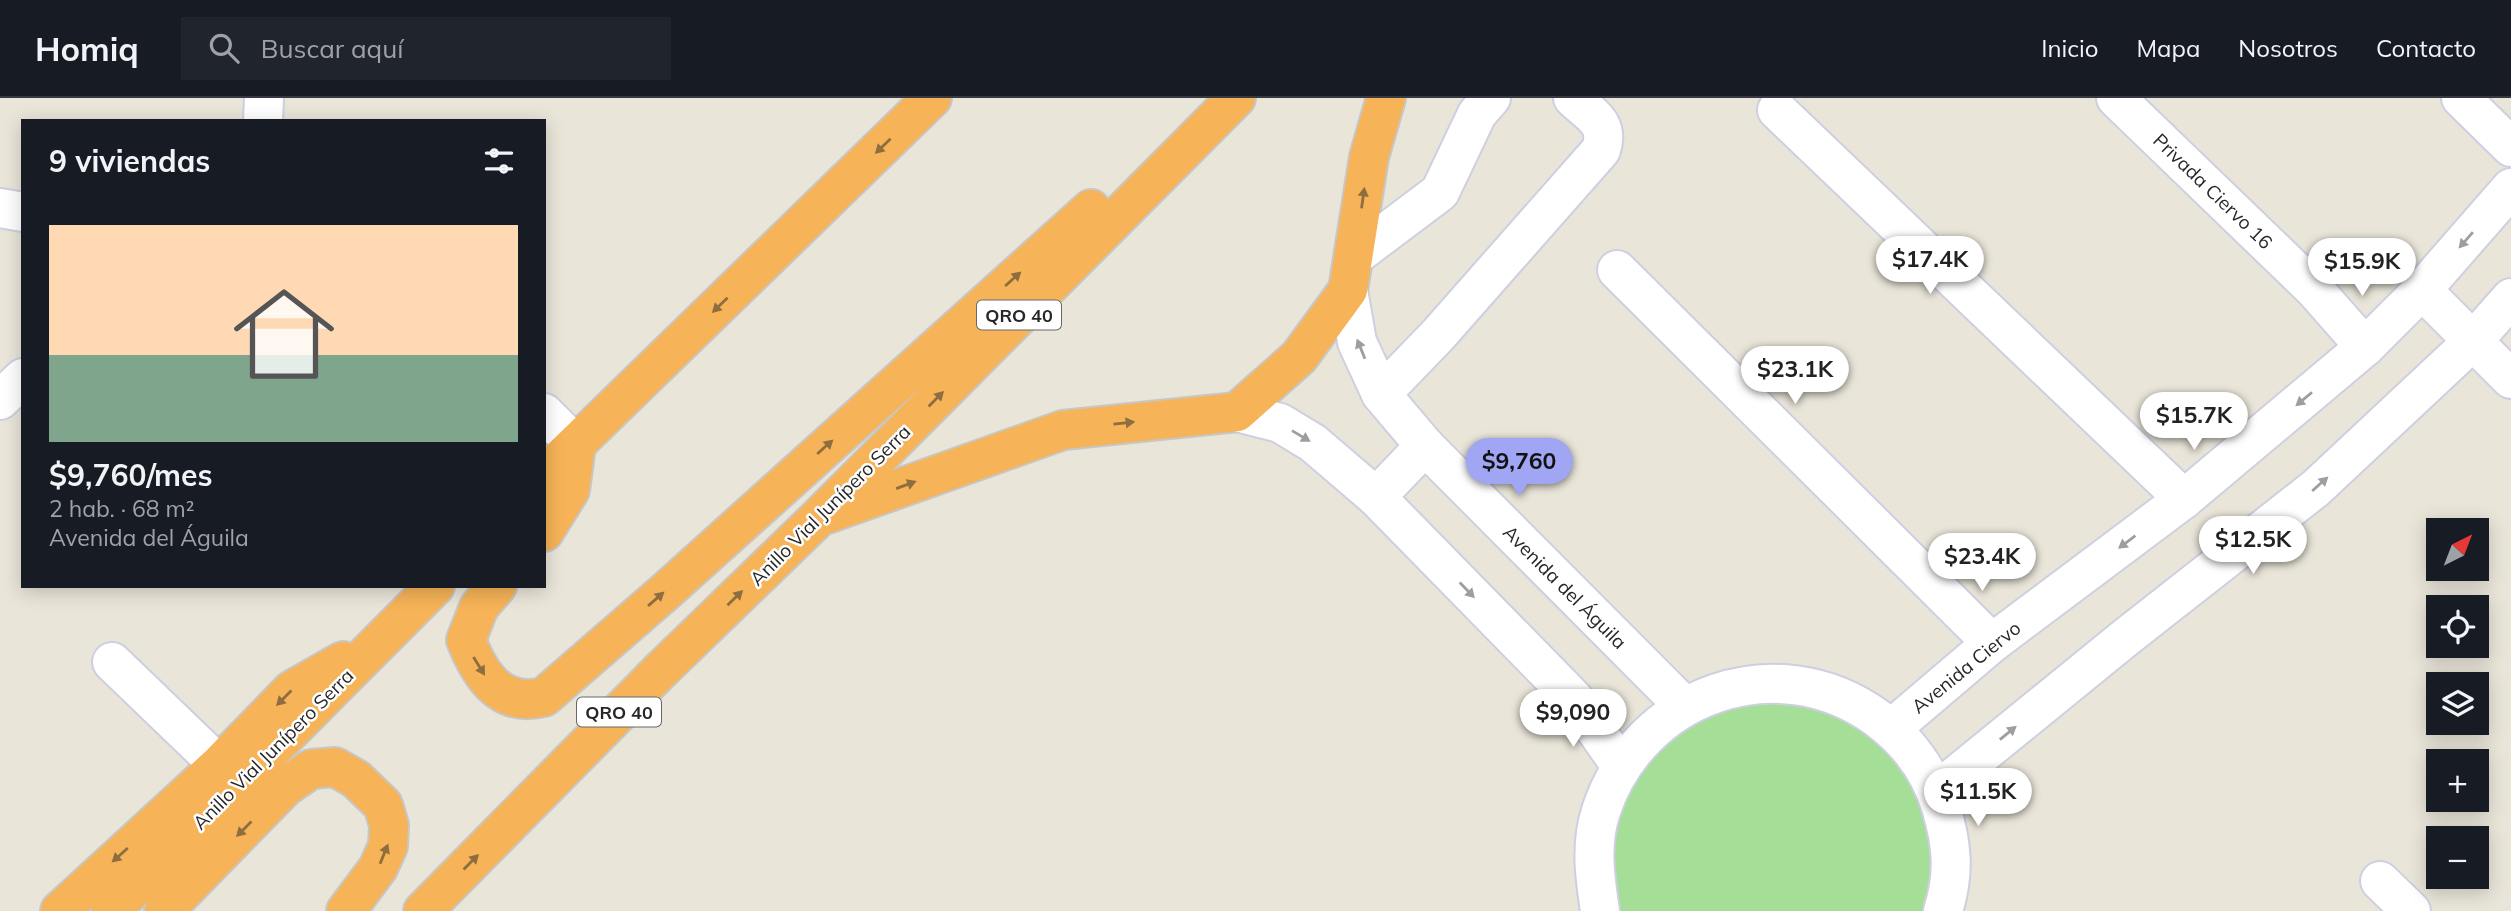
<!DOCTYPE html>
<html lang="es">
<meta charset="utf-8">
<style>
body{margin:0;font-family:Mulish,sans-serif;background:#20242c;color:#f1f3f6;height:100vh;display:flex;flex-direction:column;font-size:26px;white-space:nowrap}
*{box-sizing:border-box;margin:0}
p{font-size:23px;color:#9ea1a6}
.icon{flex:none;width:38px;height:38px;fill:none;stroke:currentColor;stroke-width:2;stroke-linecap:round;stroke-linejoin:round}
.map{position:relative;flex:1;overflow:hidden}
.sheet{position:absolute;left:21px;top:21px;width:525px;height:469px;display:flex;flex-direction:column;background:#171b24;border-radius:0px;box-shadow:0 4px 18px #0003}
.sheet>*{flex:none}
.needle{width:46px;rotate:42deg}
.fabs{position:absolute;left:2426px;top:420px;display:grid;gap:14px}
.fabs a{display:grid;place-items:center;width:63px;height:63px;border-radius:0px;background:#171b24;box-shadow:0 4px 18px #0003;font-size:35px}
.price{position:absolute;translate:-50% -60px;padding:0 16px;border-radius:24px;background:#fff;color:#222;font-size:23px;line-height:46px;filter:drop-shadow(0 2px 4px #0008)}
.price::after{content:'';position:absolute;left:50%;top:42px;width:21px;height:16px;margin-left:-10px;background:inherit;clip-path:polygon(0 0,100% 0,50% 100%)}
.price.on{background:#a0a5f4;color:#111}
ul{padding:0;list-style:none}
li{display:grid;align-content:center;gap:14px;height:371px;padding:0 28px}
li span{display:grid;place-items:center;height:217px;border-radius:0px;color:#555}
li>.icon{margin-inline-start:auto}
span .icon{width:126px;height:126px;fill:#fffc;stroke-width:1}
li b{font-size:30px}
h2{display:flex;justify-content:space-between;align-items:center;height:84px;padding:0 28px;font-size:30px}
header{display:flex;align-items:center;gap:42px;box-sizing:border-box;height:98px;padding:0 35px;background:#171b24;border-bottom:2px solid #363941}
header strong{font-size:33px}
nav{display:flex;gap:38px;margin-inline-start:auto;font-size:24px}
.search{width:490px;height:63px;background:#20242c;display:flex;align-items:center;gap:18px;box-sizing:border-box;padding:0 24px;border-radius:0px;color:#9ea1a6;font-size:26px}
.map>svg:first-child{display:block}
.green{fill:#a5de97}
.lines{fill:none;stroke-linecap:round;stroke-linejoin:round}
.minor-casing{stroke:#cecfe0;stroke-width:42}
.highway-casing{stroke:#c7c7c7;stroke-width:42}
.minor{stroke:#fff;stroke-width:38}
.highway{stroke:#f6b357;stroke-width:38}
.oneway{fill:#8e6d3f}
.oneway2{fill:#9e9e9e}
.labels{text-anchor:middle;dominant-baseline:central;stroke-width:5;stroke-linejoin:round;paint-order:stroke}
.shield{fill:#fff;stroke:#686868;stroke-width:2}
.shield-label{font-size:18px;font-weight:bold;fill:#272727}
.street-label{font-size:19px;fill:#272727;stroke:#fff}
</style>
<header>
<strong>Homiq</strong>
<div class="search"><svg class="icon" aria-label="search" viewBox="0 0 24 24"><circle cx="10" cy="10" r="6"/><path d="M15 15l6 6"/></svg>Buscar aquí</div>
<nav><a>Inicio</a><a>Mapa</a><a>Nosotros</a><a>Contacto</a></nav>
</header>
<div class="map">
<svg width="2511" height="813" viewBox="0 0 2511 813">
<rect width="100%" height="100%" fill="#e9e5d9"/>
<path class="green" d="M1731 590 1830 595 1936 693 1940 813H1607L1593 765 1644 638Z"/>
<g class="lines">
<defs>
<g id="minor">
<path d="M2116 0 2314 191 2365 249"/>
<path d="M2461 0 2511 49"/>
<path d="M1777 12 2184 401"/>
<path d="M263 23 264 0"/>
<path d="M0 110 23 114"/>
<path d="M1355 158 1440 94 1477 16 1491 0"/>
<path d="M1617 172 1992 545"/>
<path d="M1348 192 1357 244 1381 296 1425 348 1684 608"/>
<path d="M2422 192 2511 281"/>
<path d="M1381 296 1438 237 1601 52C1610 25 1591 17 1573 0"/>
<path d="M0 302 23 280"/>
<path d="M1237 314 1280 325 1313 345 1376 399 1574 601 1621 668"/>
<path d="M544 315 576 347"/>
<path d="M1376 399 1425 348"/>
<path d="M112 564 219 667"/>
<path d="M1891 631 1992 545 2184 401 2365 249 2422 192 2511 90"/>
<path d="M1937 693 2125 540 2316 390 2473 243 2511 200"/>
<path d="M2380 783 2411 813"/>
<path d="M1600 813C1595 780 1590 746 1601 713 1639 597 1776 547 1877 620 1907 642 1930 673 1941 709 1952 746 1955 775 1943 813"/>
</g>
<g id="highway">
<path d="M544 377 932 0"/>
<path d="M827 416 1063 332 1237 314 1299 259 1348 192 1369 59 1386 0"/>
<path d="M544 434 570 392 576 347"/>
<path d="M497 488 479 509 466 542C480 577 500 610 544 599L665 494 1091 111"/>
<path d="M60 813 219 667 292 592 343 563"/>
<path d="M111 813 435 488"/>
<path d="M164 813 285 689 311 671 335 669 356 681 383 707 389 727 388 748 378 770 346 813"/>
<path d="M423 813 661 572 819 419 1236 0"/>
</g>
</defs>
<use href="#minor" class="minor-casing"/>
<use href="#highway" class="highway-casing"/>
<use href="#minor" class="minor"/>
<use href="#highway" class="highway"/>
</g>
<defs><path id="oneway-solid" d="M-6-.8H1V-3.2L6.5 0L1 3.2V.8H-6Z" transform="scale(1.75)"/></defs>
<g class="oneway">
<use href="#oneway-solid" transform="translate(883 48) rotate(136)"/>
<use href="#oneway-solid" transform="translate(1363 100) rotate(-82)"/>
<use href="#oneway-solid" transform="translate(1013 181) rotate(-42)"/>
<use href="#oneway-solid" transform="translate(720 207) rotate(136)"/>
<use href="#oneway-solid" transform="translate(936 301) rotate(-45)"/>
<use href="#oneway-solid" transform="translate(1124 325) rotate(-6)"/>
<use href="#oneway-solid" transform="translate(825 349) rotate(-42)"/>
<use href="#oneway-solid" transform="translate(906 387) rotate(-20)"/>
<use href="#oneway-solid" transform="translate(735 500) rotate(-44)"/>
<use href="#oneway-solid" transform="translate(656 501) rotate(-41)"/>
<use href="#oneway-solid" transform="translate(479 568) rotate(58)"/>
<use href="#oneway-solid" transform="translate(284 600) rotate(135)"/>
<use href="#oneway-solid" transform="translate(244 731) rotate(135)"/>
<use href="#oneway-solid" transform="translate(384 756) rotate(-68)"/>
<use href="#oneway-solid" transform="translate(120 757) rotate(138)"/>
<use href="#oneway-solid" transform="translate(471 764) rotate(-45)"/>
</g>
<g class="oneway2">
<use href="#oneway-solid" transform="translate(2466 142) rotate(131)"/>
<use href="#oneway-solid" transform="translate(1361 251) rotate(-112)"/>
<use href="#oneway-solid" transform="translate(2304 301) rotate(140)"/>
<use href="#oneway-solid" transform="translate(1301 338) rotate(31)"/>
<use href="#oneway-solid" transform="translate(2320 386) rotate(-42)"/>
<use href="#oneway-solid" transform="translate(2127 444) rotate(143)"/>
<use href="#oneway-solid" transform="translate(1467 492) rotate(46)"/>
<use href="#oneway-solid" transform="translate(2008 635) rotate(-39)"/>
</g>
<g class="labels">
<g class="shield">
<rect x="977" y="202.5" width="84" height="29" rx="5"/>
<rect x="577" y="599.5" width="84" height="29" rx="5"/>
</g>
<g class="shield-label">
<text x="1019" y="217">QRO 40</text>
<text x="619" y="614">QRO 40</text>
</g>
<g class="street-label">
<text transform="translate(2213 93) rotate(44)">Privada Ciervo 16</text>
<text transform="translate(830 407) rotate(-45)">Anillo Vial Junípero Serra</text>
<text transform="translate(1565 489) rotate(45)">Avenida del Águila</text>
<text transform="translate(1966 569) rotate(-39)">Avenida Ciervo</text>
<text transform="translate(273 651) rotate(-45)">Anillo Vial Junípero Serra</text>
</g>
</g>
</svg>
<div class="fabs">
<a><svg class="needle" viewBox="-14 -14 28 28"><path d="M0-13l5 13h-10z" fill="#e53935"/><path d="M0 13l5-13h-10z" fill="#9ea1a6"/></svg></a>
<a><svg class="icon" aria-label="locate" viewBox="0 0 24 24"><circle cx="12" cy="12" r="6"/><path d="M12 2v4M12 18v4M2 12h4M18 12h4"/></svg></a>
<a><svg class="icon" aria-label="layers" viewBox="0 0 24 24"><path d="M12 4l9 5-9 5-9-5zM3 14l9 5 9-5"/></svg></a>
<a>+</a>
<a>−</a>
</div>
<b class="price" style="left:1930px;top:198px">$17.4K</b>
<b class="price" style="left:2362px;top:200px">$15.9K</b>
<b class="price" style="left:1795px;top:308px">$23.1K</b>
<b class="price" style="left:2194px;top:354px">$15.7K</b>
<b class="price on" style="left:1519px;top:400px">$9,760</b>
<b class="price" style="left:2253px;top:478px">$12.5K</b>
<b class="price" style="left:1982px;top:495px">$23.4K</b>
<b class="price" style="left:1573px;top:651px">$9,090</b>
<b class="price" style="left:1978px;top:730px">$11.5K</b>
<section class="sheet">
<h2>9 viviendas<svg class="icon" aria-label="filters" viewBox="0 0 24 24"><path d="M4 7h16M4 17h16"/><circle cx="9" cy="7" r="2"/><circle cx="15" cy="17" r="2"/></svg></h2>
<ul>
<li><span style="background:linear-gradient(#ffd9b3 60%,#7fa58c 0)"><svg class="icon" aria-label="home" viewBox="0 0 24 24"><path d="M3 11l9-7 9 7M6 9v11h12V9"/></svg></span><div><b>$9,760/mes</b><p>2 hab. · 68 m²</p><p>Avenida del Águila</p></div></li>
</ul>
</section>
</div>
